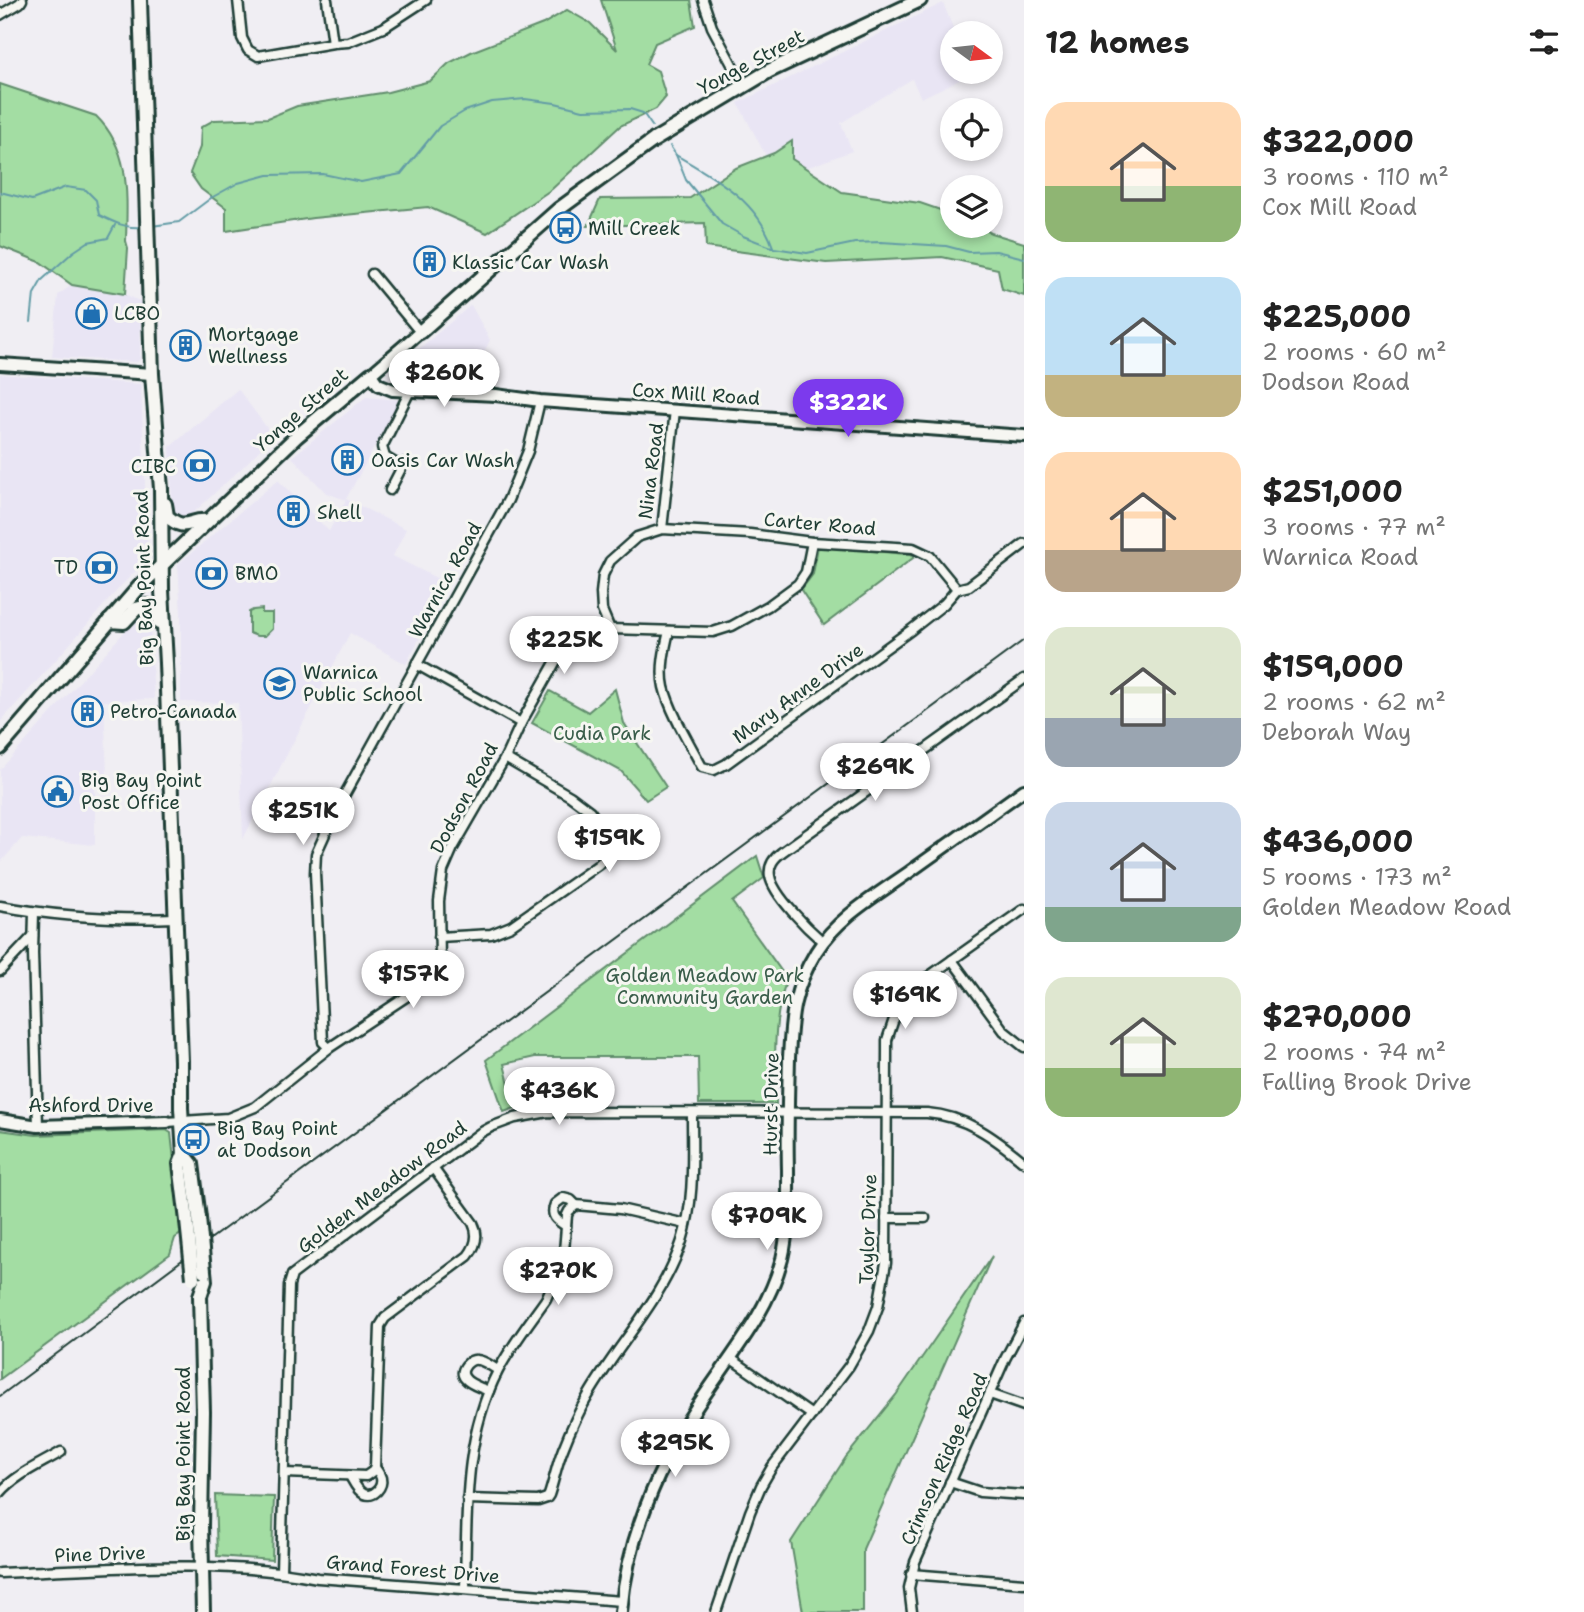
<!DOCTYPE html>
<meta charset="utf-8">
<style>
body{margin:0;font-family:"Shantell Sans",sans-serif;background:#f2f2f2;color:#222;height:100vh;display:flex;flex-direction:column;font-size:26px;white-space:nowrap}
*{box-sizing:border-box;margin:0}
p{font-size:23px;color:#767676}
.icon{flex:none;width:38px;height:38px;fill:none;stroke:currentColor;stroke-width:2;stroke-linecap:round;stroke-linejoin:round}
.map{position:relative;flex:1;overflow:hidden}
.details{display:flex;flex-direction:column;background:#fff;width:560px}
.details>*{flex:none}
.needle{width:46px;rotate:105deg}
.buttons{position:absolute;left:940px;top:21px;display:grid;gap:14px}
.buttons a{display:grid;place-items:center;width:63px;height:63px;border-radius:50%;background:#fff;box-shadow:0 4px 10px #0003;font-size:35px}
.price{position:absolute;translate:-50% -60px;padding:0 16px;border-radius:24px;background:#fff;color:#222;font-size:23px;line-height:46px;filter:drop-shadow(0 2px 4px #0008)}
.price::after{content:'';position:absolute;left:50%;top:42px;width:21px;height:16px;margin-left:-10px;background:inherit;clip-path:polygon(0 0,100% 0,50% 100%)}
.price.selected{background:#7c3aed;color:#fff}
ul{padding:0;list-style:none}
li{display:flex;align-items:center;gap:21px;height:175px;padding:0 21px}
li span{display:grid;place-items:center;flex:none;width:196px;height:140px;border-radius:21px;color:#555}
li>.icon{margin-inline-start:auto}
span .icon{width:84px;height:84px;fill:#fffc;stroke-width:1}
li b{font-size:30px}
h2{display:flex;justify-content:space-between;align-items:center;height:84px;padding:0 21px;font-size:30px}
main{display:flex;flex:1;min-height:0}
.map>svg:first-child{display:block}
.built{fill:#e9e5f4}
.green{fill:#a3dda3;stroke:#618d6c;stroke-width:2}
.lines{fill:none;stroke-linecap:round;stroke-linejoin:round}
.stream{stroke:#639ca6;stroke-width:2}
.street-casing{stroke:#1f3d34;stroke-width:13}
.secondary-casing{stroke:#1f3d34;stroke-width:16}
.primary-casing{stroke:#1f3d34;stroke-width:18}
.street{stroke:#f6f6f2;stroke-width:8}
.secondary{stroke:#f6f6f2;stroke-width:10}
.primary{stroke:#f6f6f2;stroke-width:12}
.rail{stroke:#1f3d34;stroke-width:2}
.primary-bridge-casing{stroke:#1f3d34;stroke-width:18;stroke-linecap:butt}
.primary-bridge{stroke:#f6f6f2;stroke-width:12}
.labels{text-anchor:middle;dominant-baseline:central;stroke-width:6;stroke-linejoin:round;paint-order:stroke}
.street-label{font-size:19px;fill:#1f3d34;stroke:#f6f6f2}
.poi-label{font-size:19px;fill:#1f3d34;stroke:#f6f6f2;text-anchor:start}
.park-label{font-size:19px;fill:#395d4a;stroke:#f6f6f2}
</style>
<main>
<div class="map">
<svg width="1024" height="1612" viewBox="0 0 1024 1612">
<rect width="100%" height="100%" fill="#f0eef3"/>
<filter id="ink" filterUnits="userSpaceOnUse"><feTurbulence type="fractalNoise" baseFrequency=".0143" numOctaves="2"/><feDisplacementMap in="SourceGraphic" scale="14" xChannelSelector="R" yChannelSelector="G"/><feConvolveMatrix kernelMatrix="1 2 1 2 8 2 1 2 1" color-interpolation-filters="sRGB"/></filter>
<g filter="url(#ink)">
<g class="built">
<path d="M943 3 955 33H952V72H971L972 74 921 98 912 79 841 123 852 151 806 168 791 159 792 142 766 156 738 103Z"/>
<path d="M72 285 125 294 141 302 140 359 137 362 52 357 58 295Z"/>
<path d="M471 305 490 340 479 363 452 370 444 385 402 380 393 371Z"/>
<path d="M0 374 140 384 141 386 148 558 120 587 47 670 0 722Z"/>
<path d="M238 389 273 436 246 464 190 516 180 517 175 512 172 506 170 447Z"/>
<path d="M366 397 400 400 346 499 406 529 393 556 448 584 406 664 350 633 243 839 238 703 181 702V615L178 564 278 480 329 531 346 500 326 493 292 457Z"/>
<path d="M135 620H147L150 626 154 699 104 701 107 775 95 785V845L22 838 0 863V770Z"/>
</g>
<g class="green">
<path d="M601 0H691L695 26 655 43 646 64 658 71 666 97 656 109 620 126 552 189 487 233 428 207 313 218 226 231V208L201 189 190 173 200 147 201 127 214 120 268 118 297 106 388 92 430 81 449 63 471 52 543 24 567 10 590 23 617 50Z"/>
<path d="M0 84 96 116C131 150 127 196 126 241L128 248 125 294 72 285 40 262 0 246Z"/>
<path d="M792 141V159L842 192 920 203 952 214V226H978L991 233 1024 243V296L1002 289 998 269 942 257 826 263 706 247 705 223 588 226 600 199 690 198 736 168 774 153Z"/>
<path d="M818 546 917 555 824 625 801 590 813 574Z"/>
<path d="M262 609V613H272V629L265 636H257L249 633V612L253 610Z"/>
<path d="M615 689 624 723 666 787 646 800 621 771 532 723 550 691 588 712Z"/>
<path d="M757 856 764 878 732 902 787 979C772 1019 775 1061 776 1104H699L698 1057H535L504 1064 515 1108 504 1112 486 1060Z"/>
<path d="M0 1130 36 1135 166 1130 171 1133 182 1233 175 1238 170 1254 0 1379Z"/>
<path d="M992 1256 863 1549V1612H803L791 1542 846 1457 896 1395Z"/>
<path d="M215 1495 274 1497 272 1560 217 1556Z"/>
</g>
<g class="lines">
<g class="stream">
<path d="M670 146 676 155 686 180 722 224 743 236 774 248 807 253 855 243 881 242 946 246 969 252 996 251 1024 258"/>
<path d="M676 155C717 179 757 200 773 247"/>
<path d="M0 192 32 200 66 187 86 190 96 200 99 215C113 222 127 229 143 227"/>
<path d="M152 226 179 222 211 198 238 183 268 175 323 174 361 182 401 174 440 126 465 111 492 102 525 99 555 103 583 110 630 109 643 113 652 126"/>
<path d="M31 322 34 294 42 280 73 252 88 242 108 238 115 225"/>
</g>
<defs>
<g id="street">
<path d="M238 0 242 38 248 50 258 56 333 43 348 42 383 28 426 0"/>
<path d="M327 0 333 43"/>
<path d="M703 0 712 27 743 85"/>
<path d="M0 15 20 3 22 0"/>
<path d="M372 274 420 332"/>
<path d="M402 467 385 457 382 447 410 391"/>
<path d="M390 490 404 463"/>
<path d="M662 529 675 410"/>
<path d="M610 629 602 610 601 593 603 575 610 561 637 537 662 529 750 534 812 542 913 548 930 556 957 589"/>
<path d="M669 631C665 648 660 669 664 687 670 712 690 744 702 767L714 770 726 764 911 630 944 604 957 589 969 586 1024 544"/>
<path d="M416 664 521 723"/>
<path d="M0 906C60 917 114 920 175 918"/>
<path d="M34 912 33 953 38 1126"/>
<path d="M439 937 491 934 511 926 598 865 609 854 611 842 590 811 570 796 505 758"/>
<path d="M823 942C808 929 773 895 770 876 768 865 774 858 782 852L1024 679"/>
<path d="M952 960 1004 1031 1024 1047"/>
<path d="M0 971 33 936"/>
<path d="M329 1048 323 1042 315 873 316 854 335 812 508 500 528 451 540 401"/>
<path d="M167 1122 228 1118 255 1107 329 1048 418 989 432 976 440 960 439 901 443 871 453 848 505 758 521 723 561 652 576 639 596 630 610 629 713 632 732 626 768 606 798 584 806 572 812 542"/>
<path d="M886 1218H925"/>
<path d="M566 1226C556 1220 550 1216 555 1204L563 1198 571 1200 576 1205 620 1209 686 1224"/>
<path d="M730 1358 812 1415"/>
<path d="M489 1391C479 1387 454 1380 466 1365 469 1362 473 1359 477 1360 484 1360 492 1367 498 1370"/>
<path d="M990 1394 1024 1406"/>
<path d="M284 1473 366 1476 373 1471 375 1467 380 1326 385 1318 468 1256C476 1246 479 1235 473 1223L433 1168"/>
<path d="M350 1476C353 1481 357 1491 364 1494 374 1498 383 1487 381 1478 380 1474 377 1471 375 1467"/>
<path d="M950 1482 980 1492 1024 1495"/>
<path d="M0 1493C15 1475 41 1464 61 1452"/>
<path d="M467 1499 538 1501 547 1498 549 1495C554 1480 557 1464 563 1449 570 1431 578 1413 588 1396 618 1344 663 1299 682 1241 695 1200 692 1156 692 1113"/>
<path d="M281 1571 289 1285 292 1275 480 1133 491 1127 515 1118 548 1112 927 1113C966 1116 995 1138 1024 1162"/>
<path d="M0 1573C106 1569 213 1558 318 1578L622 1601"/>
<path d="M911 1574 1024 1583"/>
<path d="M465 1588C467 1514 463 1439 498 1371 511 1346 529 1323 546 1299L556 1276 564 1251 567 1215 569 1211 576 1205"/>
<path d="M716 1612 750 1512 761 1486 772 1467 849 1366 869 1331 878 1307 886 1263 887 1050V1040L894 1019 906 998 913 990 928 977 1024 909"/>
<path d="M912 1612 909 1588 915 1562 1005 1359 1024 1323"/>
</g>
<g id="secondary">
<path d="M420 332 371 374 378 384 393 390 496 395 540 401 1024 436"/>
<path d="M0 364 152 374"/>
<path d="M0 1120 38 1126 167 1122"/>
<path d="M621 1612C627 1544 654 1477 689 1419 721 1366 766 1320 782 1259 789 1229 788 1200 788 1170 787 1132 788 1096 789 1058 791 1016 793 990 816 952 837 918 875 896 908 873 946 846 985 818 1024 790"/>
</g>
<g id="primary">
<path d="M140 0 152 374 161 489 162 590 166 663 181 1061V1108L184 1154 180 1164 187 1221"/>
<path d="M420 332 559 209 654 140 769 71 920 0"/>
<path d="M165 504 167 516C185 533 189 519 207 521"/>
<path d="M109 621 124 622 136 609 147 606C156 609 158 614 159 623"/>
<path d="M0 748 141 585 297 436 371 374"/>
<path d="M184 1154 192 1164 199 1218"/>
<path d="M203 1612 201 1526 203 1412 200 1296 205 1281 204 1271"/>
</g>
</defs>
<use href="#street" class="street-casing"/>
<use href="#secondary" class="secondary-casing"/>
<use href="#primary" class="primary-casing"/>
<use href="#street" class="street"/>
<use href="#secondary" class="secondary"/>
<use href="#primary" class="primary"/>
<path class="rail" d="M0 1396 209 1240 1024 640"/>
<defs>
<g id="primary-bridge">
<path d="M199 1218 204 1271"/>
<path d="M187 1221 193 1278"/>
</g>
</defs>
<use href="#primary-bridge" class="primary-bridge-casing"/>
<use href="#primary-bridge" class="primary-bridge"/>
</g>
</g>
<defs>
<symbol id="bus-ring" viewBox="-11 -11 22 22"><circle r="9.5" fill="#f6f6f2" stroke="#1f6fb2" stroke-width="1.5"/><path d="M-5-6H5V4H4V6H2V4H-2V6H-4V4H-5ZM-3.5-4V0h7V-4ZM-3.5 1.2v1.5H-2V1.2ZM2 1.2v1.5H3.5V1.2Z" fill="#1f6fb2"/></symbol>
<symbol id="building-ring" viewBox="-11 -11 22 22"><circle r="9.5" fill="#f6f6f2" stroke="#1f6fb2" stroke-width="1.5"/><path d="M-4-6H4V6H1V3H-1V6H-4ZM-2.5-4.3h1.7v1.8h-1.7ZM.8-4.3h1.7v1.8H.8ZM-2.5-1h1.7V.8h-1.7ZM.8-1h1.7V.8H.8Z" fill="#1f6fb2"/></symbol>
<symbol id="shop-ring" viewBox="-11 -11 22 22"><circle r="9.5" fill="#f6f6f2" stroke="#1f6fb2" stroke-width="1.5"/><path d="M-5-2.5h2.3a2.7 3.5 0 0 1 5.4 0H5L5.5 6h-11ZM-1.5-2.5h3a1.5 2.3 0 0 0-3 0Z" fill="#1f6fb2"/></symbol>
<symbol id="bank-ring" viewBox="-11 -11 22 22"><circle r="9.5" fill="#f6f6f2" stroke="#1f6fb2" stroke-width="1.5"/><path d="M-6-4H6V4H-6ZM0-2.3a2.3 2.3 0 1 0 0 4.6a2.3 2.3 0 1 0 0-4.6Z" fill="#1f6fb2"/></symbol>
<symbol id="school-ring" viewBox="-11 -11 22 22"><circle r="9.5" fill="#f6f6f2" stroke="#1f6fb2" stroke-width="1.5"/><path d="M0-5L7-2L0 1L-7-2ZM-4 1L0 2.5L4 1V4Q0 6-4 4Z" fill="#1f6fb2"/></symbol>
<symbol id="civic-ring" viewBox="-11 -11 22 22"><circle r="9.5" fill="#f6f6f2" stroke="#1f6fb2" stroke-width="1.5"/><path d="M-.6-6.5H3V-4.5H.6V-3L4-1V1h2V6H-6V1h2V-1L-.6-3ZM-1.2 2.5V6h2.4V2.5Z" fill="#1f6fb2"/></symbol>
</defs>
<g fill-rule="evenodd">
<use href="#bus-ring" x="548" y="210" width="35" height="35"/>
<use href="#building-ring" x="412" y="244" width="35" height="35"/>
<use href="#shop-ring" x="74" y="296" width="35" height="35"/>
<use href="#building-ring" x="168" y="328" width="35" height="35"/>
<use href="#building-ring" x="330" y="442" width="35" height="35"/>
<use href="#bank-ring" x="182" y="448" width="35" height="35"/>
<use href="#building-ring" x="276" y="494" width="35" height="35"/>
<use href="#bank-ring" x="84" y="550" width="35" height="35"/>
<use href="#bank-ring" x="194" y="556" width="35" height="35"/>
<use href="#school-ring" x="262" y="666" width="35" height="35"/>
<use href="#building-ring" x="70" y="694" width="35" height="35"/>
<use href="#civic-ring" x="40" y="774" width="35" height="35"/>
<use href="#bus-ring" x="176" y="1122" width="35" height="35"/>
</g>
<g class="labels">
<g class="street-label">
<text transform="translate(751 62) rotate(-28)">Yonge Street</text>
<text transform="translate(696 394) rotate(4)">Cox Mill Road</text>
<text transform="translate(301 410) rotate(-41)">Yonge Street</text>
<text transform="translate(651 471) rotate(-83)">Nina Road</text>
<text transform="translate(820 524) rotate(5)">Carter Road</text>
<text transform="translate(144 578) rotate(-92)">Big Bay Point Road</text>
<text transform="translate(445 580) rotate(-61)">Warnica Road</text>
<text transform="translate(798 693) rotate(-36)">Mary Anne Drive</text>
<text transform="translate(464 798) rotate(-62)">Dodson Road</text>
<text transform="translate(771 1104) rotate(-89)">Hurst Drive</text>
<text x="91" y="1105">Ashford Drive</text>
<text transform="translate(382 1187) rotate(-37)">Golden Meadow Road</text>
<text transform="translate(868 1229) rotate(-88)">Taylor Drive</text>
<text transform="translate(183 1454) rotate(-90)">Big Bay Point Road</text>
<text transform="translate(944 1459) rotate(-66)">Crimson Ridge Road</text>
<text transform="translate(100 1554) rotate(-2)">Pine Drive</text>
<text transform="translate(413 1569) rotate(5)">Grand Forest Drive</text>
</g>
<g class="poi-label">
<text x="588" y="228">Mill Creek</text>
<text x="452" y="262">Klassic Car Wash</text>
<text x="114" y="313">LCBO</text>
<text x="208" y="334">Mortgage<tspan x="208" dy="22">Wellness</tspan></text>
<text x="371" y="460">Oasis Car Wash</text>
<text x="176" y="466" text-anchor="end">CIBC</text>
<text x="317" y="512">Shell</text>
<text x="78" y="567" text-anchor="end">TD</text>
<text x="235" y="573">BMO</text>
<text x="303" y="672">Warnica<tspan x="303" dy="22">Public School</tspan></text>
<text x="110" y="711">Petro-Canada</text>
<text x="81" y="780">Big Bay Point<tspan x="81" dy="22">Post Office</tspan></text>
<text x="217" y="1128">Big Bay Point<tspan x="217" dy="22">at Dodson</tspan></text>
</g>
<g class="park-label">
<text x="602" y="733">Cudia Park</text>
<text x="705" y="975">Golden Meadow Park<tspan x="705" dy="22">Community Garden</tspan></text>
</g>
</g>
</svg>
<div class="buttons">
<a><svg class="needle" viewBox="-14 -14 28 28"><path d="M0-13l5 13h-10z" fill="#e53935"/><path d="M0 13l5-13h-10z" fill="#767676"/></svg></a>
<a><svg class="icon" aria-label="locate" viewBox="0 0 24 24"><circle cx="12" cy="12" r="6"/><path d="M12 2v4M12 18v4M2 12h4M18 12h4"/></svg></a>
<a><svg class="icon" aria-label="layers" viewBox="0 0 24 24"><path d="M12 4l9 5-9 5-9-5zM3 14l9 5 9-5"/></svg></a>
</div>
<b class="price" style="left:444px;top:409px">$260K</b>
<b class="price selected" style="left:848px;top:439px">$322K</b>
<b class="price" style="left:564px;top:676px">$225K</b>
<b class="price" style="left:875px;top:803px">$269K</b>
<b class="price" style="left:303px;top:847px">$251K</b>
<b class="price" style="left:609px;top:874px">$159K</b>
<b class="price" style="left:413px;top:1010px">$157K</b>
<b class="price" style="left:905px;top:1031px">$169K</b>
<b class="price" style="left:559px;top:1127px">$436K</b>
<b class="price" style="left:767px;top:1252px">$709K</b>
<b class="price" style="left:558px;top:1307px">$270K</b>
<b class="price" style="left:675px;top:1479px">$295K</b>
</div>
<section class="details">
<h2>12 homes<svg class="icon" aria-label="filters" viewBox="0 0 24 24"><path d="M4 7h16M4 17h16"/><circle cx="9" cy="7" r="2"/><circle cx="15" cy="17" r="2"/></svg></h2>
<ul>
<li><span style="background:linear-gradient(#ffd9b3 60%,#8fb573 0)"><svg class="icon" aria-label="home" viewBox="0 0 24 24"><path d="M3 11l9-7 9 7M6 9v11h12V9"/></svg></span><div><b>$322,000</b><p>3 rooms · 110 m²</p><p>Cox Mill Road</p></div></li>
<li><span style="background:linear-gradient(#bfe0f5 70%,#c2b280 0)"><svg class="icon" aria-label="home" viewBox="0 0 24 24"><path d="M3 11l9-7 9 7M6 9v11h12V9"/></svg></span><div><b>$225,000</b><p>2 rooms · 60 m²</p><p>Dodson Road</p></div></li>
<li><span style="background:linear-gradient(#ffd9b3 70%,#b9a48a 0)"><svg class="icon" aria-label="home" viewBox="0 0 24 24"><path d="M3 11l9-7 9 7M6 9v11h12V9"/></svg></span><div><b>$251,000</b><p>3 rooms · 77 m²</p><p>Warnica Road</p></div></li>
<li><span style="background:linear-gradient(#dfe7d0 65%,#9aa5b1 0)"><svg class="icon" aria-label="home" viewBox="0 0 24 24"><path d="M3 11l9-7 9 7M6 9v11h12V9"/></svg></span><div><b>$159,000</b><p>2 rooms · 62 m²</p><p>Deborah Way</p></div></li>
<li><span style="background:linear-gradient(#c9d6e8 75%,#7fa58c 0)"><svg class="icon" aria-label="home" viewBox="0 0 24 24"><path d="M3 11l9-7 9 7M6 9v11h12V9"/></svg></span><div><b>$436,000</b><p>5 rooms · 173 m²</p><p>Golden Meadow Road</p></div></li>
<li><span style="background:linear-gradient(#dfe7d0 65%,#8fb573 0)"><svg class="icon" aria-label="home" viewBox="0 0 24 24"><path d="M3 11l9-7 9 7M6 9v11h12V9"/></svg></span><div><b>$270,000</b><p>2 rooms · 74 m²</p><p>Falling Brook Drive</p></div></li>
</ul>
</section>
</main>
